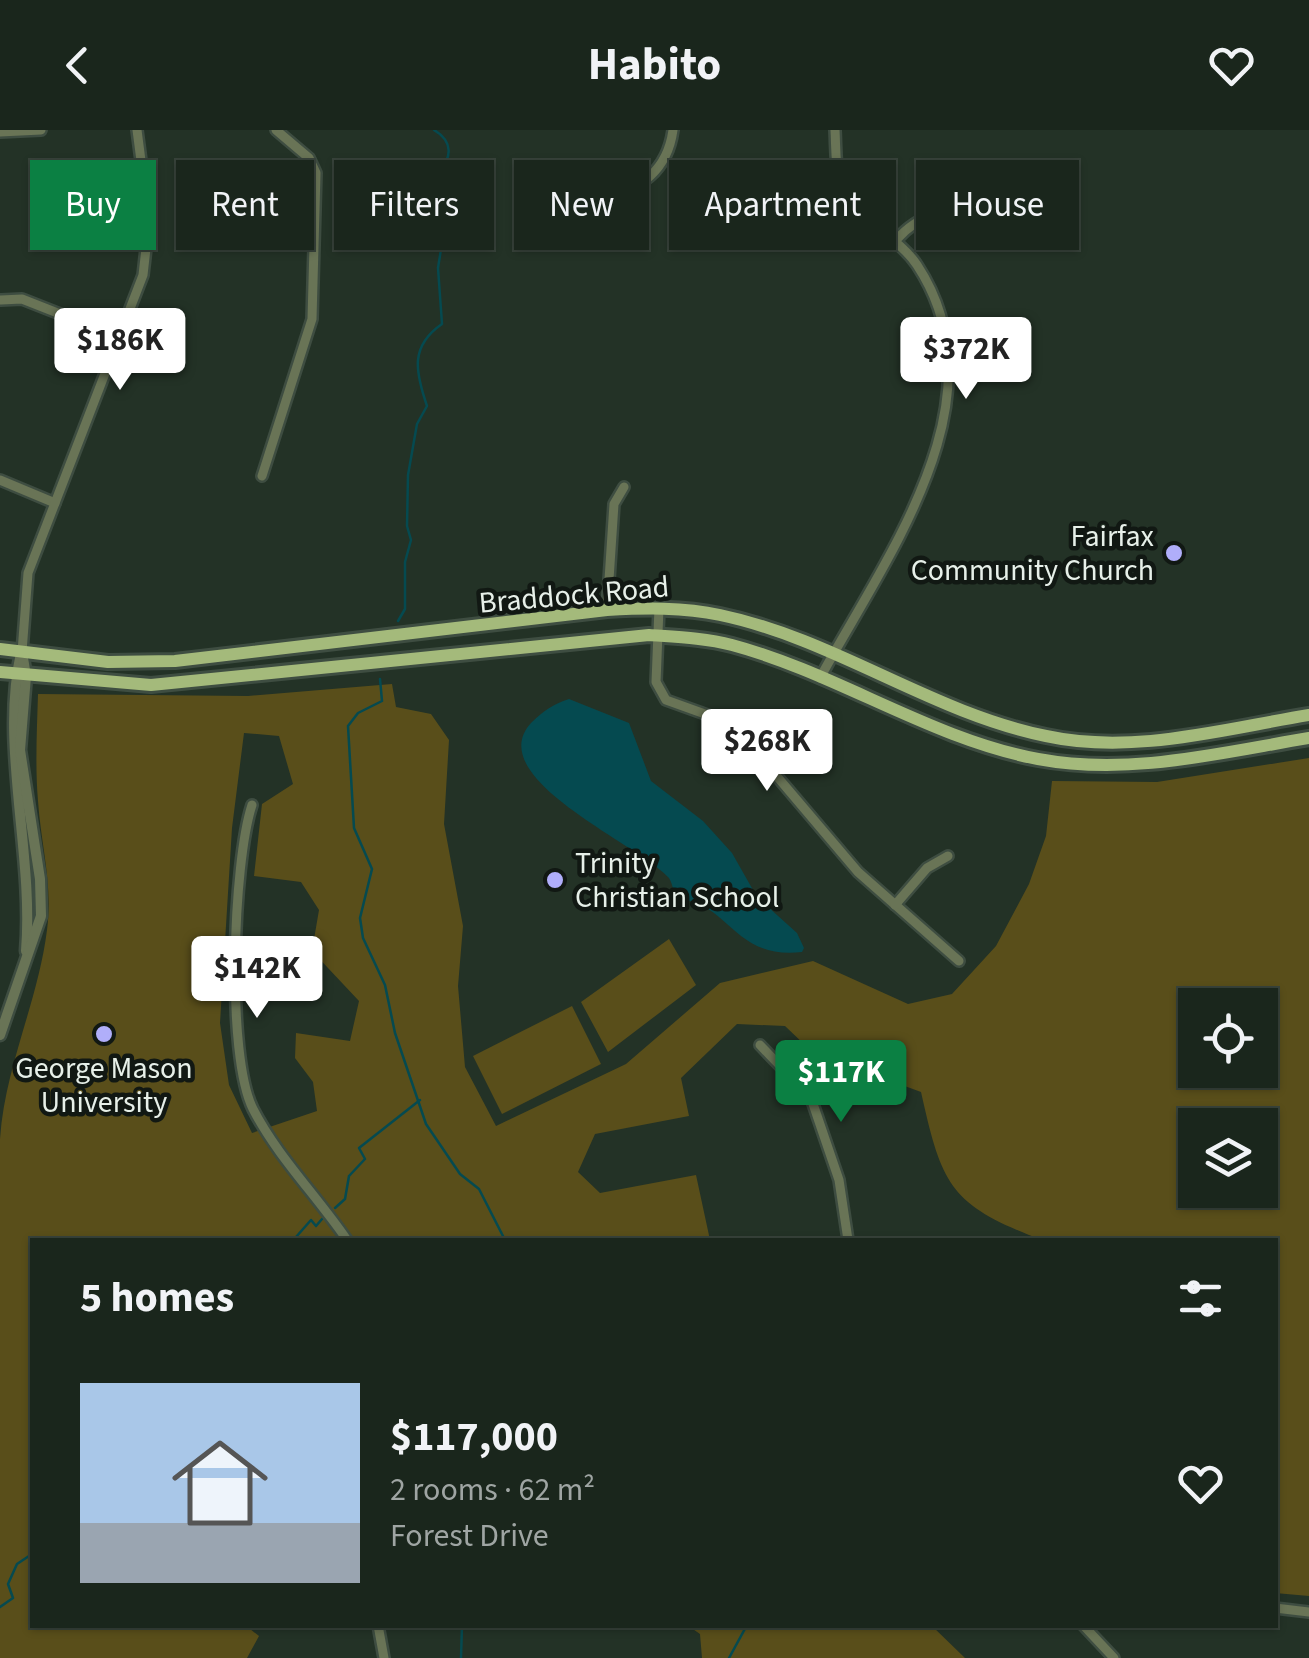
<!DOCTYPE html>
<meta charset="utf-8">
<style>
body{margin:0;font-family:"Source Sans 3",sans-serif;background:#273229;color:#f1f3f6;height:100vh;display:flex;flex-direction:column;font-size:38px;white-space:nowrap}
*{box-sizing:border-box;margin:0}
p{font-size:32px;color:#9fa5a3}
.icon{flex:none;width:55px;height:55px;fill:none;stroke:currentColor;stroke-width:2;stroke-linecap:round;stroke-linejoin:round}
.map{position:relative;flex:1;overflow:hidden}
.side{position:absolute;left:30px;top:1108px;width:1248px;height:390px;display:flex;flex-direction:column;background:#1a261c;border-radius:0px;box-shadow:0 2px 8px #0004,0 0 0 2px #38433b}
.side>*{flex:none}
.hud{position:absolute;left:30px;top:30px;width:1250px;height:90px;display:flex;gap:20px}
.fabs{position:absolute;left:1178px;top:858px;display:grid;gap:20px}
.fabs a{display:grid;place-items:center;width:100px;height:100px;border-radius:0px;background:#1a261c;box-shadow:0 2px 8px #0004,0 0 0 2px #38433b;font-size:50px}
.price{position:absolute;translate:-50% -85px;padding:0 22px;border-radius:10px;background:#fff;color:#222;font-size:32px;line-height:65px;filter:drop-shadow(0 2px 5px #0008)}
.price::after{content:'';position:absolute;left:50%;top:60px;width:30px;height:22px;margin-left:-15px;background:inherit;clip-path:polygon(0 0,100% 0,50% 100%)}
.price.selected{background:#0b8043;color:#fff}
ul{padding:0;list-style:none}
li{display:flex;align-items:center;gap:30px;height:250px;padding:0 50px}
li+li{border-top:2px solid #38433b}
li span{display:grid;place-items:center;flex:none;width:280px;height:200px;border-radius:0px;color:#555}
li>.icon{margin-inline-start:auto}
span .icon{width:120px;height:120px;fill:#fffc;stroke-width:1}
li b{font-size:42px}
h2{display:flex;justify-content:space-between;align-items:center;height:120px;padding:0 50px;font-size:42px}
.pill{padding:0 35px;border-radius:0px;background:#1a261c;box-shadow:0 2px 8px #0004,0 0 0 2px #38433b;font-size:35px;line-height:90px}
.pill.selected{background:#0b8043;color:#fff}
header{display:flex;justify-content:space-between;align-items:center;height:130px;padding:0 50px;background:#1a261c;font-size:45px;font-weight:700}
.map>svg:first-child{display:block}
.green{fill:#594e1a;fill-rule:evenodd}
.water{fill:#054a50}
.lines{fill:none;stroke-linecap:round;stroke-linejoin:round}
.stream{stroke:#054a50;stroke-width:2.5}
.minor-casing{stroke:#3e4d41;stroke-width:14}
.tertiary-casing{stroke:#3e4d41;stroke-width:15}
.primary-casing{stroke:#3e4d41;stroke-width:18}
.minor{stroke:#697456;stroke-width:9}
.tertiary{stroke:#697456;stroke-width:10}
.primary{stroke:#a4ba7b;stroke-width:12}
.poi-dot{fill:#b0aefa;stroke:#111813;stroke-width:4}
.labels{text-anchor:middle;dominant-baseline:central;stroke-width:9;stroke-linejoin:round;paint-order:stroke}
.poi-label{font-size:30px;fill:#e7f0e9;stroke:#111813;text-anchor:end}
.street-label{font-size:30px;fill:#e7f0e9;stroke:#111813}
</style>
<header><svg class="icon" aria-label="back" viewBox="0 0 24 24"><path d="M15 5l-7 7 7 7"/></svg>Habito<svg class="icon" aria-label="heart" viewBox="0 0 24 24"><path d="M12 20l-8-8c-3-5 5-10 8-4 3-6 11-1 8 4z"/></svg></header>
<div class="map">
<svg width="1309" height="1528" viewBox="0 0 1309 1528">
<rect width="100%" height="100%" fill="#233226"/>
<g class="green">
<path d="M392 554 396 577 431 584 449 610 444 694 463 796 458 856 465 937 496 996 626 934 720 853 813 831 908 874 952 864 996 816 1029 754 1046 706 1052 651 1157 652 1309 628V1466L1275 1463V1110H1042C950 1075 942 1056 921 962L883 948 828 937 785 896 737 894 681 948 689 986 595 1004 578 1042 600 1063 696 1045 710 1110H32V1495H245L259 1506 247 1528H0V1009C5 936 38 872 47 800 53 755 41 715 38 671 35 636 37 599 38 564L248 566ZM244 603 279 606 293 654 262 674 254 746 301 752 319 780 312 821 359 871 350 911 296 903 295 928 313 952 317 981 252 1003 229 955 220 893 232 698ZM1195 875H1260V940H1195ZM1195 995H1260V1060H1195Z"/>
<path d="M669 809 696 855 608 922 581 872Z"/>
<path d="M572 876 601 934 502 984 473 926Z"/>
<path d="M687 1495H931L965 1528H702L700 1504Z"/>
</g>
<path class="water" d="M569 569 629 593 651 651 703 691 732 723 757 767 797 803 804 818 802 822C733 830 730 772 677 769 673 763 673 754 669 748 639 714 481 648 531 593 543 581 553 574 569 569Z"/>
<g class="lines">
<g class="stream">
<path d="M398 491 405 479V432L411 410 407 396 408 345 417 294 427 276C415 241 410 216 442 194L438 138 446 88 437 42C453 29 453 11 434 0"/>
<path d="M380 549 382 571 358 583 348 596 354 698 372 739 360 788 363 808 385 855 395 903 426 994 460 1044 479 1059 505 1110"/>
<path d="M335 1078 345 1069 349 1046 365 1029 359 1018 420 970"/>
<path d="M301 1110 296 1107 311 1090 316 1096 322 1089"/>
<path d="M0 1477 13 1468 8 1454 17 1434 32 1424"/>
<path d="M461 1528 462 1495"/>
<path d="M729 1528 747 1495"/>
</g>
<defs>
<g id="minor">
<path d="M0 2 41 0"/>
<path d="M601 59C640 67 668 37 673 0"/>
<path d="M896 110C928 75 955 82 997 80 1018 79 1039 73 1060 71"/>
<path d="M1 170 22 169 121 208"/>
<path d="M262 346 312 189 316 43 309 28 276 0"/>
<path d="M0 350 55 373"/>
<path d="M659 478 656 552 666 570 716 588 741 604 858 742 959 831"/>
<path d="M607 480 614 374 624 357"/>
<path d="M22 522 28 443 143 145 149 92 137 0"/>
<path d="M820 548C885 428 1006 270 917 135 896 103 852 91 840 53 835 36 836 18 835 0"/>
<path d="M252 675C233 733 226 925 253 979 277 1026 317 1066 347 1110"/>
<path d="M895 775 927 738 948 726"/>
<path d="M760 915 811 968 839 1050 848 1110"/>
<path d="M1275 1478 1309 1482"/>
<path d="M378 1495 384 1528"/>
<path d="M1083 1495 1114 1528"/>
</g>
<g id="tertiary">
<path d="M21 523C0 615 34 724 26 821"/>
<path d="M0 905 41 786 40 749 20 620 26 546 22 522"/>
</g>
<g id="primary">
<path d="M0 519 108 532 175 531 607 480C645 478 683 477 720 485 835 509 932 583 1046 606 1133 625 1223 599 1309 585"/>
<path d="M0 542 151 555 649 505C677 507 705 508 732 515 837 543 931 609 1038 629 1129 646 1219 623 1309 608"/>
</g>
</defs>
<use href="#minor" class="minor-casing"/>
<use href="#tertiary" class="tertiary-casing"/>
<use href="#primary" class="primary-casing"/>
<use href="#minor" class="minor"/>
<use href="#tertiary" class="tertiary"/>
<use href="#primary" class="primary"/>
</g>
<g class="poi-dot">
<circle cx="1174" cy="423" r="10"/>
<circle cx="555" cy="750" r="10"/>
<circle cx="104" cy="904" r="10"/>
</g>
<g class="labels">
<g class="poi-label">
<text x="1154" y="406">Fairfax<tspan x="1154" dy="34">Community Church</tspan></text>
<text x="575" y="733" text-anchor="start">Trinity<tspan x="575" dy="34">Christian School</tspan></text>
<text x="104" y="938" text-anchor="middle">George Mason<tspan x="104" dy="34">University</tspan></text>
</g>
<g class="street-label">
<text transform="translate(574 465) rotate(-5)">Braddock Road</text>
</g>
</g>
</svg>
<div class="fabs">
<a><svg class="icon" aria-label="locate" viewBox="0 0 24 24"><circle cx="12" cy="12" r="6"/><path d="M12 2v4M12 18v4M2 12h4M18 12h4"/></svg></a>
<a><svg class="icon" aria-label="layers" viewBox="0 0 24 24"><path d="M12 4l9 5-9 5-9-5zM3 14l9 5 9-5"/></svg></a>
</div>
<b class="price" style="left:120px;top:263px">$186K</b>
<b class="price" style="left:966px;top:272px">$372K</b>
<b class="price" style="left:767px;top:664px">$268K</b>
<b class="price" style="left:257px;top:891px">$142K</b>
<b class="price selected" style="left:841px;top:995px">$117K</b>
<div class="hud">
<a class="pill selected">Buy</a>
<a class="pill">Rent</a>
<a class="pill">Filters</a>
<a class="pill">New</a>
<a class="pill">Apartment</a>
<a class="pill">House</a>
</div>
<section class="side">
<h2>5 homes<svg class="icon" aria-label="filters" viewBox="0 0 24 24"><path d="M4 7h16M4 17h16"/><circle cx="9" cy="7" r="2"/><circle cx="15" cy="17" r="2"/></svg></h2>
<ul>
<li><span style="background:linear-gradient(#a9c7e8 70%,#9aa5b1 0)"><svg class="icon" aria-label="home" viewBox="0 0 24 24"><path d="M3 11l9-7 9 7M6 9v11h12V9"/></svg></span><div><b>$117,000</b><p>2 rooms · 62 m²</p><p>Forest Drive</p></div><svg class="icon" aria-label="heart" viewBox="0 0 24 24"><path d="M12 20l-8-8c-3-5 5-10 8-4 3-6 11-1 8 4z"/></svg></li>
</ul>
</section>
</div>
